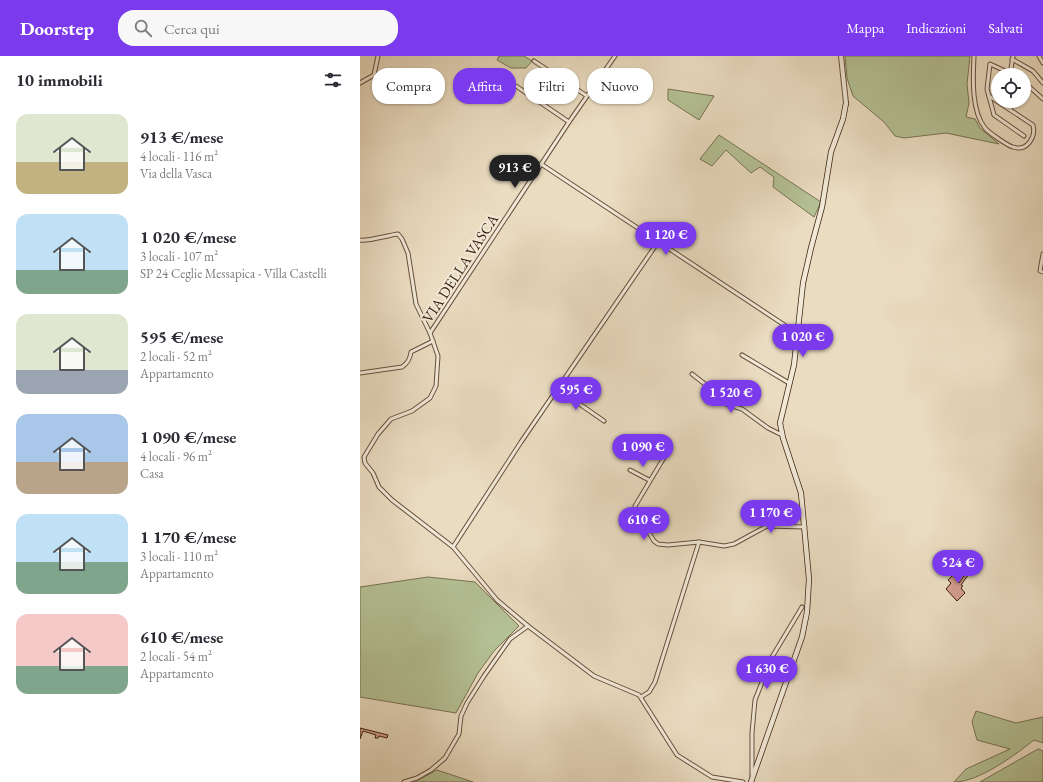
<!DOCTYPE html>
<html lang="it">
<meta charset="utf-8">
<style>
body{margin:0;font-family:"EB Garamond",serif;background:#f7f7f7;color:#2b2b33;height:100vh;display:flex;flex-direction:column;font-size:15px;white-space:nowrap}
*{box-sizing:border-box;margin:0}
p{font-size:13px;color:#7c7c81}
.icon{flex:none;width:22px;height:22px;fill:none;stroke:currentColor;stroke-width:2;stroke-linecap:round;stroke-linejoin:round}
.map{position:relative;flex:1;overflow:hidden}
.side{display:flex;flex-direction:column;background:#fff;width:360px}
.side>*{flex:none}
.top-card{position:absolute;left:12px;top:12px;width:380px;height:36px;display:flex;gap:8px}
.tools{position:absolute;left:631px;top:12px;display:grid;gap:8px}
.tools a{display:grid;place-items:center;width:40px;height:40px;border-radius:50%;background:#fff;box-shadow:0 1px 3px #0004;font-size:20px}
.price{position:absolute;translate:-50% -34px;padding:0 9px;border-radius:14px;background:#7c3aed;color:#fff;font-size:13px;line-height:26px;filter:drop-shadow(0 1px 2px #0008)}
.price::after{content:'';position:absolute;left:50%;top:24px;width:12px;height:9px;margin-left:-6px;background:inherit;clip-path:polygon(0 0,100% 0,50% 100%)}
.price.active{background:#222;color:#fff}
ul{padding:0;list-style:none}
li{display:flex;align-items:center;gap:12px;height:100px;padding:0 16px}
li span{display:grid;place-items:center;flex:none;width:112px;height:80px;border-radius:12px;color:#555}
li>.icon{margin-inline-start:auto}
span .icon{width:48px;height:48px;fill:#fffc;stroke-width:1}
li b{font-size:17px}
h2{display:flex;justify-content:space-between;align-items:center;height:48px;padding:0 16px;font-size:17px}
.chip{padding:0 14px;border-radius:16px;background:#fff;box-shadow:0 1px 3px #0004;font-size:14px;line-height:36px}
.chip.active{background:#7c3aed;color:#fff}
header{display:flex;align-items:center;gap:24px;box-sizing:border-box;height:56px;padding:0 20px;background:#7c3aed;color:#fff}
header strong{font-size:19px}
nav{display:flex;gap:22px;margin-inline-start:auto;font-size:14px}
.search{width:280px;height:36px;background:#f7f7f7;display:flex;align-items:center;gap:10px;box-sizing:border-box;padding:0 14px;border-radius:16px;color:#7c7c81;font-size:15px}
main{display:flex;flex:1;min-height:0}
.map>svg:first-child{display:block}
.green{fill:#b4c195;stroke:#787253}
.building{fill:#d39d8e;stroke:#3b2211}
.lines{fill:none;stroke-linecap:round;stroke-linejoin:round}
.minor-casing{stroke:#67503d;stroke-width:5}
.tertiary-casing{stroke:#67503d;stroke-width:6}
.secondary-casing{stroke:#3b2211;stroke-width:6}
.minor{stroke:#f1e8d7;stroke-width:3}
.tertiary{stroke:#f1e8d7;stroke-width:4}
.secondary{stroke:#f1e8d7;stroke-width:4.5}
.labels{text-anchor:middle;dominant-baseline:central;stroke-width:4;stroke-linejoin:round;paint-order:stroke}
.street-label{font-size:15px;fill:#3b2211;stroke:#f1e8d7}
</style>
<header>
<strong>Doorstep</strong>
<div class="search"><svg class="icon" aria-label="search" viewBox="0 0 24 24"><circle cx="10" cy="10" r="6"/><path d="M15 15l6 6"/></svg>Cerca qui</div>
<nav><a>Mappa</a><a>Indicazioni</a><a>Salvati</a></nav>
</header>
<main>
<section class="side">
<h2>10 immobili<svg class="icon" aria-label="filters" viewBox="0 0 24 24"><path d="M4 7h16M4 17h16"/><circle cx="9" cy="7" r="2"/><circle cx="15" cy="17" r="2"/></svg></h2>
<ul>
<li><span style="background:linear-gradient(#dfe7d0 60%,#c2b280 0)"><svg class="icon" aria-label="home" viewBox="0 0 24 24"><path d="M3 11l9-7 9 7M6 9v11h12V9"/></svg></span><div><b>913 €/mese</b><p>4 locali · 116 m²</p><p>Via della Vasca</p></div></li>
<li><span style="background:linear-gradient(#bfe0f5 70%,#7fa58c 0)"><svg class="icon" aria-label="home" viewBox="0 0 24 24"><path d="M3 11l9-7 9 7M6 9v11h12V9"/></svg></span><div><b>1 020 €/mese</b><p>3 locali · 107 m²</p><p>SP 24 Ceglie Messapica - Villa Castelli</p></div></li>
<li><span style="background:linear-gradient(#dfe7d0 70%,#9aa5b1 0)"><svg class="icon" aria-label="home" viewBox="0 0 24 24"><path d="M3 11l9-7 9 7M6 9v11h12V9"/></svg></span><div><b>595 €/mese</b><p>2 locali · 52 m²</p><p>Appartamento</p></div></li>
<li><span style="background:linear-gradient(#a9c7e8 60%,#b9a48a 0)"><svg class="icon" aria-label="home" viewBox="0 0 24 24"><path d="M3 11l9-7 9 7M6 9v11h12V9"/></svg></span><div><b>1 090 €/mese</b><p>4 locali · 96 m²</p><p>Casa</p></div></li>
<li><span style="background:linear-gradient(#bfe0f5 60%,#7fa58c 0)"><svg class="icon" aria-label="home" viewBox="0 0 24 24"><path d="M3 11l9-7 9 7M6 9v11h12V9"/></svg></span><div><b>1 170 €/mese</b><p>3 locali · 110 m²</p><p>Appartamento</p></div></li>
<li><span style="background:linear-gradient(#f6c9c9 65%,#7fa58c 0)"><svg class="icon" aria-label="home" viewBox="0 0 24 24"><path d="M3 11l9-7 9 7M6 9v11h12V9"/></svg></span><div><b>610 €/mese</b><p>2 locali · 54 m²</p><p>Appartamento</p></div></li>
</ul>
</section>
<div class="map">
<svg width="683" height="726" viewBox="0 0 683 726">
<rect width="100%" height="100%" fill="#eadcc1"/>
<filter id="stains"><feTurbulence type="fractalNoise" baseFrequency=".005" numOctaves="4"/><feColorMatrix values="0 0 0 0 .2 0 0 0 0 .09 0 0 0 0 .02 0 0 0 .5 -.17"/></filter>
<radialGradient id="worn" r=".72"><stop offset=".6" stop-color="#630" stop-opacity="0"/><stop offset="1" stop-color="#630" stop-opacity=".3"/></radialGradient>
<g class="green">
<path d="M139 0H164L172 5 166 12H151L137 4Z"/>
<path d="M485 0H610L607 28 609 47 606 61 615 63 620 72 639 88 586 77 544 82 535 80 524 66 493 40 487 22Z"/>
<path d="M308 33 354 40 339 64 308 44Z"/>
<path d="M359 79 461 146 454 161 413 131 414 121 400 111 391 117 366 94 352 110 340 103Z"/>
<path d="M68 521 115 526 159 570 134 595 118 617 96 657 0 641V531Z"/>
<path d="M616 655 656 667 683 661V687L674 684C655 699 619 726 594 726L606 713 650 693 617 684 612 666Z"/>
<path d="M678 693 683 695V726H620Z"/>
<path d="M77 714 113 726H54Z"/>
</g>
<g class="building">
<path d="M600 507 611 515 601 529 603 530 601 532 605 537 597 545 586 533 591 527 588 524 593 519 599 527 606 517 598 510Z"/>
<path d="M0 672 28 679 27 682 19 680 18 682H15L16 679 3 675 0 683Z"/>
</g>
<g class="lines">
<defs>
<g id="minor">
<path d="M614 0C613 21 611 55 625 72 628 76 648 90 653 91 667 96 676 81 673 69L629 40"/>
<path d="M679 0 683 7"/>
<path d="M652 3 673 15 683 27"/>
<path d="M174 5 227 40"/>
<path d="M650 19 653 0"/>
<path d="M654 19 630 8 627 33 634 59 664 80"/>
<path d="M664 26 683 43"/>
<path d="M0 27 14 19 18 0"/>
<path d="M143 41 151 30H156L209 66"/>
<path d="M650 53 654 45"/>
<path d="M181 108 438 278"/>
<path d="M0 184C5 186 29 179 38 178L42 183 48 197 56 248 70 277 78 300 76 330 70 342 52 355 31 363 18 378 4 401 5 407 13 417 19 431 32 444 93 491 137 544 168 570 234 620 279 639 317 699 352 721 383 726"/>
<path d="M683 198 680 215 683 216"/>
<path d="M70 277 209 66 255 0"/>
<path d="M382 299 429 327"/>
<path d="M0 317 42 311C48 307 50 303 51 296L73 285"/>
<path d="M332 318 364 343 366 348 382 353 408 372 422 379"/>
<path d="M198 333 244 365"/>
<path d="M305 400 275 450V454L294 485 298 488 308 489 339 486 364 490 374 488 407 470 445 471"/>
<path d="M270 414 289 424"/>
<path d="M93 491 161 386 298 186"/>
<path d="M281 641 289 636 295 626 339 486"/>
<path d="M392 719V677L395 644 412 601 442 551"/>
<path d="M44 726 57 722 71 714 85 702 99 678 101 660 107 647 124 620 150 583 168 570"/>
</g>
<path id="tertiary" d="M481 0 486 47"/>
<path id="secondary" d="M391 726 442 581 447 556 449 523 441 437 423 382 420 367 434 309 443 227 451 192 462 151 471 96 483 63 486 47"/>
</defs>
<use href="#minor" class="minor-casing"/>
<use href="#tertiary" class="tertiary-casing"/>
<use href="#secondary" class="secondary-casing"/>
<use href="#minor" class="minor"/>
<use href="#tertiary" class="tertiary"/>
<use href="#secondary" class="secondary"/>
</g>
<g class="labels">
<g class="street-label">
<text transform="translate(100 212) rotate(-57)">VIA DELLA VASCA</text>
</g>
</g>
<rect width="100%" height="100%" filter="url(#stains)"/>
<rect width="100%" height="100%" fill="url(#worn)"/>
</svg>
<div class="tools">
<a><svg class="icon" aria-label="locate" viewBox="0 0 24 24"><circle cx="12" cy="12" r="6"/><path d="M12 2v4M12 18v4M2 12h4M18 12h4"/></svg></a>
</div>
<b class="price active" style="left:155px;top:133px">913 €</b>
<b class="price" style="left:306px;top:200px">1 120 €</b>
<b class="price" style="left:443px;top:302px">1 020 €</b>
<b class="price" style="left:216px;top:355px">595 €</b>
<b class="price" style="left:371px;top:358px">1 520 €</b>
<b class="price" style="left:283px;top:412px">1 090 €</b>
<b class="price" style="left:411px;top:478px">1 170 €</b>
<b class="price" style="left:284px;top:485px">610 €</b>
<b class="price" style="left:598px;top:528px">524 €</b>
<b class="price" style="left:407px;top:634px">1 630 €</b>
<div class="top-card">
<a class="chip">Compra</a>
<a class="chip active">Affitta</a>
<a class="chip">Filtri</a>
<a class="chip">Nuovo</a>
</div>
</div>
</main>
